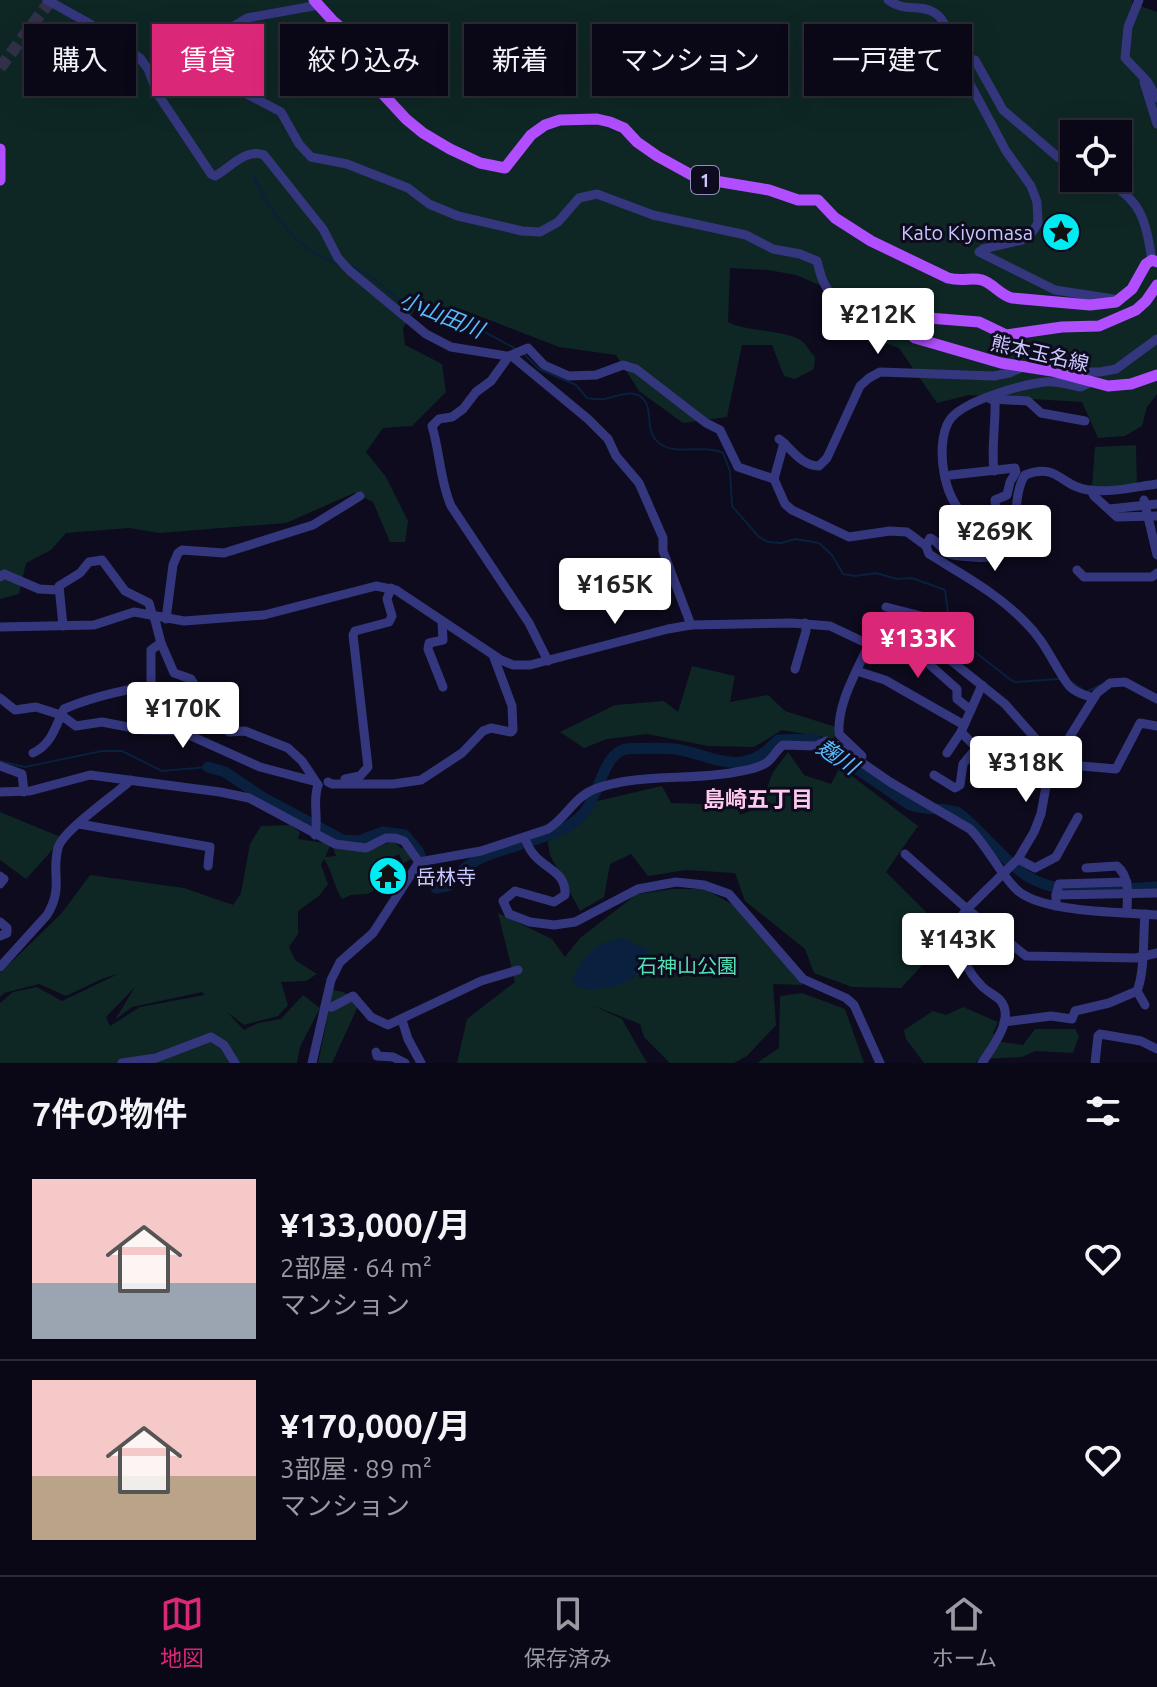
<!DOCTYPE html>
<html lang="ja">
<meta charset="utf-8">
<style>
body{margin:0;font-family:Ubuntu,"Noto Sans JP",sans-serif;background:#13111f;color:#f1f3f6;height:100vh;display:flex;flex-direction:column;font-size:30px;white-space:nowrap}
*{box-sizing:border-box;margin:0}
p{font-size:26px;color:#999aa1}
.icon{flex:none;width:44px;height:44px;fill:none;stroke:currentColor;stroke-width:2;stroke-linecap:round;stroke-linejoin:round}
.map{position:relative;height:1063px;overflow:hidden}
.side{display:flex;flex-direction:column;background:#0a0816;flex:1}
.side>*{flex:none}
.hud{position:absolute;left:24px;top:24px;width:1110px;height:72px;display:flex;gap:16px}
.buttons{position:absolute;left:1060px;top:120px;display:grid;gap:16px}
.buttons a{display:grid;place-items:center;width:72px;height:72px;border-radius:0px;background:#0a0816;box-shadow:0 8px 32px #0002,0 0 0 2px #2a2935;font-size:40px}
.price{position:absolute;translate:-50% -68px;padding:0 18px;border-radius:8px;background:#fff;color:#222;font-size:26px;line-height:52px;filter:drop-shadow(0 2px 4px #0008)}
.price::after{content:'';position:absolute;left:50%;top:48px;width:24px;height:18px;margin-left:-12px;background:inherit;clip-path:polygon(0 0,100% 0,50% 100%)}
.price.selected{background:#db2777;color:#fff}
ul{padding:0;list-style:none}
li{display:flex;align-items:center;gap:24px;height:200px;padding:0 32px}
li+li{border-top:2px solid #2a2935}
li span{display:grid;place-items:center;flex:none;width:224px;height:160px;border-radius:0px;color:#555}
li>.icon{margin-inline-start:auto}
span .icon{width:96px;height:96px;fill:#fffc;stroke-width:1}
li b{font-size:34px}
h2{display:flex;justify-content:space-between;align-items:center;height:96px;padding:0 32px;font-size:34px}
.tag{padding:0 28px;border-radius:0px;background:#0a0816;box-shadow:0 8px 32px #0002,0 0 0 2px #2a2935;font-size:28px;line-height:72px}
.tag.selected{background:#db2777;color:#fff}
.tabs{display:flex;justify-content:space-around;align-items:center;height:112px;border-top:2px solid #2a2935;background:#0a0816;font-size:22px;color:#999aa1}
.tabs a{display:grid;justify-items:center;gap:4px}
.tabs .selected{color:#db2777}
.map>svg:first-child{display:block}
.green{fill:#0e2725;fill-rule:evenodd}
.water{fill:#09203e}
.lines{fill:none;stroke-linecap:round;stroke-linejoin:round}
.stream{stroke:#09203e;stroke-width:2}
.river{stroke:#09203e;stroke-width:11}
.highway-tunnel{stroke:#33314a;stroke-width:12;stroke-dasharray:12 6;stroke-linecap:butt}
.minor{stroke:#34377e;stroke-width:9}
.major{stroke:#b14eff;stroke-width:11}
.labels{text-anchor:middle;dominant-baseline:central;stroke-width:6;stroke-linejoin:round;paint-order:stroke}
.shield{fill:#0d0b1d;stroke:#918fbb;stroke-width:2}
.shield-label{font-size:18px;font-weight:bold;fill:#cac7ff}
.poi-label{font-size:20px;fill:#cac7ff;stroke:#0d0b1d;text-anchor:end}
.street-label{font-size:20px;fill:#cac7ff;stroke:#0d0b1d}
.park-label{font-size:20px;fill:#51e1b3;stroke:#0d0b1d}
.water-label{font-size:22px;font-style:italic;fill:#55bcff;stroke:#0d0b1d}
.neighbourhood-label{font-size:22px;font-weight:bold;fill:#ffc9ef;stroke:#0d0b1d}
</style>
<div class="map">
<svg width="1157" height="1063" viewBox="0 0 1157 1063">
<rect width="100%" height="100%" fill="#0d0b1d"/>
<g class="green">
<path d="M0 0H1133L1132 3 1157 12V394L1147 407 1142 426 1125 436 1098 438 1082 402 969 395 937 403 899 348 865 336 867 305 796 275 768 270 730 268 728 322C750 333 788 329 803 342 807 346 811 353 815 357L814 369 795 379 784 376 772 345H742L727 417 683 423 639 391 616 355 559 347 466 311 419 303 403 328 405 345 442 364 446 392 412 426 383 428 366 452 386 477 408 521 405 542H390L373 502 354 493 286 523 159 533 129 528 66 533 51 550 26 563 19 594 0 599ZM1074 134H1118V178H1074Z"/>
<path d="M1136 445 1137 485 1092 487 1095 447Z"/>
<path d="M692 666 735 676 730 702 768 695 785 711 836 727 834 739 782 730 754 747 708 746 647 734 607 739 584 748 560 732 615 705 664 701 678 712Z"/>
<path d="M788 752 804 775 831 784 840 767 918 826 886 872 926 912V961L901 988 852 987 814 973 805 949 745 901 735 873 686 870 648 876 631 854 610 864 604 897 580 911 550 855 547 838 589 803 662 786 671 803 709 804 737 798 740 815 760 807 773 772Z"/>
<path d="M0 812 63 838 26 879 0 860Z"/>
<path d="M290 825 300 832 298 839 331 844 325 857 336 856 333 848 374 849 393 841 401 848 405 847 412 859 403 863 399 854 375 866 384 886 367 894 351 895 342 899C333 885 333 872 324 859L321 865 328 884 319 896 298 911V934L289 947 295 960 317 974 306 981 281 982 288 1005 278 1016 244 1025 227 1012 244 1030 258 1023 281 1019 303 995 320 1008 300 1047 297 1063H0V1003L13 992 37 987 62 1001 118 974 104 978 66 996 39 984 4 993 0 997V973L61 914 90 875 184 888 233 905 241 893 250 844 261 826ZM135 987 115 1020 132 1007 202 992 205 995 140 1007 110 1026 106 1017Z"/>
<path d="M673 889H705L737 907 803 985 773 984 776 1025 747 1056 734 1063H670L644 1037 640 1024 592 1005 622 1019 647 1063H457L467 1019 515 982 498 913 552 939 565 957 580 938 637 894Z"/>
<path d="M333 990 343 992 360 1002 332 1063H318Z"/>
<path d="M802 993 845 1009 864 1063H757L779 1048 780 996Z"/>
<path d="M963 1007 998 1022 993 1033 1001 1042 1023 1045 1035 1029H1075L1079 1036 1073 1053 1035 1051 1022 1057 978 1059 976 1063H924L906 1039 904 1030 933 1011 946 1015Z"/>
</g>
<path class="water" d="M623 938 647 949C653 982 603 993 579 988L572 979C587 953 593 943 623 938Z"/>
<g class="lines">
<g class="stream">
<path d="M253 174C265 207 301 255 337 263"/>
<path d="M351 266 370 276 402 301 420 310 453 315 518 350"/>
<path d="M523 353 539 369 576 385 587 398C593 399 599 400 605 399 617 396 636 387 645 401 654 416 643 433 662 445 677 455 704 444 723 453L730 471 732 506 759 537 768 542 781 543 796 539 819 543 832 555 843 574 855 576 876 573 897 579 912 578 945 590 948 613 958 624 975 652 1011 680 1015 682 1059 679"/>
<path d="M1072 682 1086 692 1101 685"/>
<path d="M0 761 25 767 102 751H122L162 771 208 767"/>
</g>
<g class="river">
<path d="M208 767 225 772 262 797 343 840 359 841 383 832 405 835 418 851 436 888 448 886C468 859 488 854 519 845"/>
<path d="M534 840C552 834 570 828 583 814 599 797 603 753 626 749 635 748 668 748 676 749 718 757 743 779 778 740L813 739 910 805C925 811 941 807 957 812 980 829 997 853 1020 871 1056 900 1113 889 1157 887"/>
</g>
<path class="highway-tunnel" d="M0 68 51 0"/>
<g class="minor">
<path d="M47 0 92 25 140 58 148 69 157 93 211 174 215 176C231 167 246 148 264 155L323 229 338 258 350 271 426 334 451 347 513 357 588 419 608 439 616 456 639 483 663 538V551L691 625"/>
<path d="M888 0C906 13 920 3 935 13 954 26 948 58 968 80L1006 151 1031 186 1037 202 1038 223 1033 231 1022 240 983 249 979 252 1055 290 1120 300"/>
<path d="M1139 0 1128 27 1125 58 1147 81 1157 98"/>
<path d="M319 5 247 18 232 27 227 41 245 65 243 92 281 112 299 144 311 157 347 164 408 188 429 204 458 216 522 231 540 232 558 222 579 198 597 194 653 215 746 235 773 249 800 254 817 261C819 269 821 278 825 285 840 312 880 323 908 330L909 333"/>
<path d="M963 75 968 61 975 60 1003 110 1059 158 1074 165"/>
<path d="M1144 82 1157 124"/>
<path d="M1102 178C1141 200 1145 217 1152 260"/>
<path d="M1064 372H1100L1116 369 1157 339"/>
<path d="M990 399 1028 401 1041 413 1085 421"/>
<path d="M779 439 784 443 774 479 785 504 792 510 849 537 890 531 907 532 926 546 929 554C963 575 997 593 1025 622 1044 640 1053 663 1067 683 1073 692 1084 695 1094 698"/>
<path d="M784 443C794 453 804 466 819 466L827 458 860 386 869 378 880 372 994 376 1009 373 1023 367"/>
<path d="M994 471C991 446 996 425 995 400"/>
<path d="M951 475 1015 468 1016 472 1010 482 1007 495 995 500 997 521"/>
<path d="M1091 490 1094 496 1117 517 1157 516"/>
<path d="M1144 500 1157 555"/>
<path d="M1109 509 1157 504"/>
<path d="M1017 520C1004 521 986 525 974 521 944 510 934 446 949 421 961 401 1021 385 1044 382 1056 380 1069 385 1081 387L1089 383"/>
<path d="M926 546 930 538C938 541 941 549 948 553 955 557 966 556 973 557 1031 563 1006 504 1025 475 1058 462 1060 486 1088 490 1110 493 1135 487 1157 484"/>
<path d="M1077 570 1084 577H1152L1157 573"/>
<path d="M0 577 4 574 39 589 58 590"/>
<path d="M886 607 933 619 948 645 940 654"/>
<path d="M154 616 161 643 174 673 191 679 213 715"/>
<path d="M166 619 173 565 178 553 182 550 224 553 313 525 360 496"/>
<path d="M442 622 443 640 429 643 428 649 443 687"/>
<path d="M63 626 59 586 80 573 89 562 102 560 125 591 149 603 152 614"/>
<path d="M0 627 94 625 134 612 184 621 264 615 376 586 396 590 501 660 513 665H530L668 629 691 625 792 623 830 626 883 651 923 649 944 655 1005 704 1058 764 1116 769 1140 723 1157 726"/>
<path d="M928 650 929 664 957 689V699L971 710"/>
<path d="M548 661 529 623 451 506C440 481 440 453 432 426L439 419 452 417 463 409 476 392 491 381 509 356 528 348 544 365 569 376 596 375 623 365 636 369 706 423 720 430 738 467 774 479"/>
<path d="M795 669 806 631 805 623"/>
<path d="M857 671 885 680 964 725"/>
<path d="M151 688V650L161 643"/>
<path d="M167 689 180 731"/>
<path d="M0 698 15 710 36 707 61 715 76 726 102 722 144 730 180 731 260 767 313 781"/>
<path d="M961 732 997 769"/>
<path d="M33 753C52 744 55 727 64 709 87 699 143 682 167 689 188 695 212 719 229 732L245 731 288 748 302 761 318 785"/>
<path d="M947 753 961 732 982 685"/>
<path d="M862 756 839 734C837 703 857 671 869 644"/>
<path d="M0 766 22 774 24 792"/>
<path d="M934 775 955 788 960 785 963 764 977 747"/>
<path d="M345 779 360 776 368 767 353 635 355 631 389 622 392 616 387 599 391 588"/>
<path d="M328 782 332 784H393L421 780 462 753 483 731 491 728 511 732 513 730 512 706 493 655"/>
<path d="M0 792 30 791 90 775 220 792 249 798 335 844 366 848 386 838H395L404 841 419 862"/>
<path d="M79 824 210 847 208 866"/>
<path d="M315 835C319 818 312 802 318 785"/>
<path d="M525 837C533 870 567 866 565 895L554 902 515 891 503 901 509 914 530 922 554 925 575 922 638 889 676 882 704 885 729 894 803 979 846 998 854 1005 880 1063"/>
<path d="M905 854 967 909 1026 956 1136 958 1157 953"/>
<path d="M1018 859 1035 868 1056 857 1078 817"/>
<path d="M1086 868 1117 866C1131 878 1127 896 1127 912"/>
<path d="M0 876 4 879 0 884"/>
<path d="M1056 895 1059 884 1127 882"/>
<path d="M1056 906V895L1157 893"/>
<path d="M0 922 7 928V933L0 936"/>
<path d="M0 967 47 915C64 887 51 874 58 848 62 831 115 795 131 780"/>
<path d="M1137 991 1145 1005"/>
<path d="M325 1007H332L353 996 371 1017 388 1025 481 981 518 970"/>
<path d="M402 1020 408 1039 421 1063"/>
<path d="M1004 1022 1051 1016 1072 1019 1075 1011 1109 1003 1137 991C1145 972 1143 936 1145 914"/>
<path d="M376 1052 377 1056 393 1057 405 1063"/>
<path d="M122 1063 156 1058 211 1037 224 1045 235 1063"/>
<path d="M312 1063 331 980 340 962 373 933 419 862 481 851 548 829C566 818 575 796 595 789 639 773 690 781 736 772 746 770 757 769 766 763 773 759 776 750 783 745L816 746 826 741 835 744 890 782 970 829C988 847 998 871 1016 889 1039 913 1123 912 1157 915"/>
<path d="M982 1063C992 1047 1016 1018 1000 1000 994 994 985 991 980 984 967 971 959 951 952 934L954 926 967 909 1018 859 1034 832 1041 814 1049 770 1097 693 1110 683 1125 682 1157 699"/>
<path d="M1095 1063 1098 1036 1100 1034 1141 1041 1157 1049"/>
</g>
<g class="major">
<path d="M314 0 333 21 369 51 382 93 406 119 423 133 450 149 480 163 505 168 531 135 545 125 560 120 597 119 610 122 624 128 637 142 657 156 697 178 769 190 798 200H818L835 218 871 241 948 278C963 282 971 277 982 280 994 284 1000 295 1012 298L1090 305 1116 302 1132 289 1146 264 1152 260 1157 262"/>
<path d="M0 149V180"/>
<path d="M1157 285 1146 301 1136 310 1099 326 1062 327 1006 335 979 322 916 317 911 321 909 333 915 338 1001 363 1052 371 1108 386 1131 384 1157 375"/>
</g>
</g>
<defs>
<symbol id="sight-disc" viewBox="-11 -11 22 22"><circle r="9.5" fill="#00ebf2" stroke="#0d0b1d"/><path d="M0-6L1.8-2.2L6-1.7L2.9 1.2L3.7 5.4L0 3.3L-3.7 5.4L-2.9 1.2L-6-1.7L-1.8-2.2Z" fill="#111"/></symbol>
<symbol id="temple-disc" viewBox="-11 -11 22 22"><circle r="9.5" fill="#00ebf2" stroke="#0d0b1d"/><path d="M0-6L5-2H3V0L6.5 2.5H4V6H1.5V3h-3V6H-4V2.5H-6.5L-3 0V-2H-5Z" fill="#111"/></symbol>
</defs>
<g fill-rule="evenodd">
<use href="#sight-disc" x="1039" y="210" width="44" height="44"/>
<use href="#temple-disc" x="366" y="854" width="44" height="44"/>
</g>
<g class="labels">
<rect class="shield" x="691" y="166" width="28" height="28" rx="6"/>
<g class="shield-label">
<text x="705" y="180">1</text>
</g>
<g class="poi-label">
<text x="1033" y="232">Kato Kiyomasa</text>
<text x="416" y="876" text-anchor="start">岳林寺</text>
</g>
<g class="street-label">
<text transform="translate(1040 353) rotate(13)">熊本玉名線</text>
</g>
<g class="park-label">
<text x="687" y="965">石神山公園</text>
</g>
<g class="water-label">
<text transform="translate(442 314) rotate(22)">小山田川</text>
<text transform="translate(838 756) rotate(33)">麹川</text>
</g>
<g class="neighbourhood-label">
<text x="758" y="798">島崎五丁目</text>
</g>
</g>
</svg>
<div class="buttons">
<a><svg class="icon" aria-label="locate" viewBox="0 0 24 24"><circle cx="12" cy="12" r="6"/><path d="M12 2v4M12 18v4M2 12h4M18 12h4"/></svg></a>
</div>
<b class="price" style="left:878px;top:356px">¥212K</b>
<b class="price" style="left:995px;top:573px">¥269K</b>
<b class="price" style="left:615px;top:626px">¥165K</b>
<b class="price selected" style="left:918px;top:680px">¥133K</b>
<b class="price" style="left:183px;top:750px">¥170K</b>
<b class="price" style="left:1026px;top:804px">¥318K</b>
<b class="price" style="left:958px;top:981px">¥143K</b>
<div class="hud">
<a class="tag">購入</a>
<a class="tag selected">賃貸</a>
<a class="tag">絞り込み</a>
<a class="tag">新着</a>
<a class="tag">マンション</a>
<a class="tag">一戸建て</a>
</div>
</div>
<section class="side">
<h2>7件の物件<svg class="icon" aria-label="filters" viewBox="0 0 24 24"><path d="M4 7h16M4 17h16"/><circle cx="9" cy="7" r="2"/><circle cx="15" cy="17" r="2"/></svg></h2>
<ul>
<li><span style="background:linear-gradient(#f6c9c9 65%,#9aa5b1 0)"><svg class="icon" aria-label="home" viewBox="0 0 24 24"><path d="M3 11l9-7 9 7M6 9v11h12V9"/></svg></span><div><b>¥133,000/月</b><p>2部屋 · 64 m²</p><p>マンション</p></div><svg class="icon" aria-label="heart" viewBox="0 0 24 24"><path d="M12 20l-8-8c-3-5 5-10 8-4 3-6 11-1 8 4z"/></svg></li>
<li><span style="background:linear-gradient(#f6c9c9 60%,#b9a48a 0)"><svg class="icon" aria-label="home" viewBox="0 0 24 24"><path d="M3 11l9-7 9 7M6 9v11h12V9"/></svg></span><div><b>¥170,000/月</b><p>3部屋 · 89 m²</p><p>マンション</p></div><svg class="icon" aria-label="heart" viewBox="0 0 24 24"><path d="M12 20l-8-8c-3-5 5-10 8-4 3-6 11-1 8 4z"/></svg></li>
</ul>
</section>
<nav class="tabs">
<a class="selected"><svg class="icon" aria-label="map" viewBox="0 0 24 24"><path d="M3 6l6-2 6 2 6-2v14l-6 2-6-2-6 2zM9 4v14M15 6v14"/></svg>地図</a>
<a><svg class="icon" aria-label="saved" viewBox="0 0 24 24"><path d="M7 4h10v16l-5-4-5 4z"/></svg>保存済み</a>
<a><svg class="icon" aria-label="home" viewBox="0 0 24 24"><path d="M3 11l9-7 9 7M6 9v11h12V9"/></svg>ホーム</a>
</nav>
